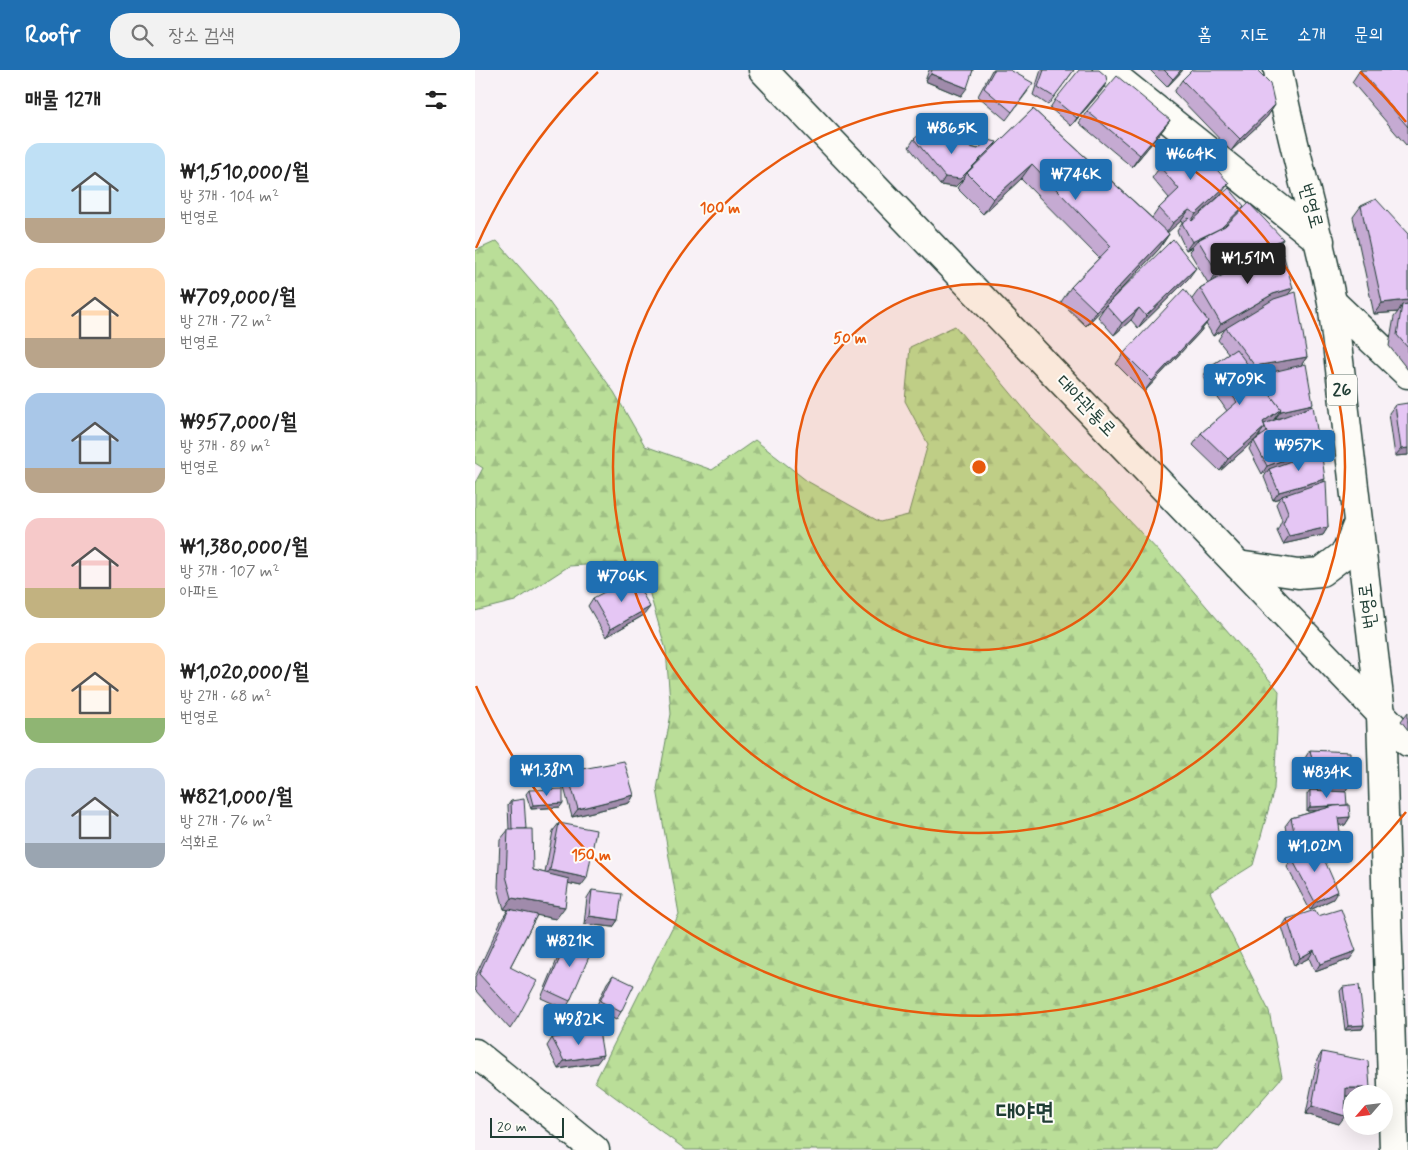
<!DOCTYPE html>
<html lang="ko">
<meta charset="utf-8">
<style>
body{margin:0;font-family:Mynerve,"Poor Story",sans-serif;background:#f2f2f2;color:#222;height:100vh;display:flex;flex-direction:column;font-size:19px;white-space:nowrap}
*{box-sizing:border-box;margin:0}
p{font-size:16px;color:#767676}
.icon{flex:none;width:28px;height:28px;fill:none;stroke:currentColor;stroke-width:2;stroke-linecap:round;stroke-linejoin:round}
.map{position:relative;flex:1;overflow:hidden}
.side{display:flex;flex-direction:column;background:#fff;width:475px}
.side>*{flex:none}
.needle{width:32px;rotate:242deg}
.buttons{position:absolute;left:868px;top:1015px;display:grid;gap:10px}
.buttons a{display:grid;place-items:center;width:50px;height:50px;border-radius:50%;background:#fff;box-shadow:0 5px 20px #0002;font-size:25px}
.scale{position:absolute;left:15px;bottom:12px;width:74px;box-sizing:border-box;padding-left:5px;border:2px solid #1f3d34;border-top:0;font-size:14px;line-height:18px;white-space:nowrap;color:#1f3d34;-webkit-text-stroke:4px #fdfcf7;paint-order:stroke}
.price{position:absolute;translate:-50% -42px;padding:0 11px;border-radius:5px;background:#1f6fb2;color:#fff;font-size:16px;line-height:32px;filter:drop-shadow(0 1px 2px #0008)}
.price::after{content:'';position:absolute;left:50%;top:30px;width:15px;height:11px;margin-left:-8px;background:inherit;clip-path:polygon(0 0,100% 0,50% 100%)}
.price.selected{background:#222;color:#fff}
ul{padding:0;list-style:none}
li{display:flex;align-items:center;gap:15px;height:125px;padding:0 25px}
li span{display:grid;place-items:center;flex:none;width:140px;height:100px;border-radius:15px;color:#555}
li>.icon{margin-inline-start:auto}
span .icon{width:60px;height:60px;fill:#fffc;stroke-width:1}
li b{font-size:21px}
h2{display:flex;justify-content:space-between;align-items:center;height:60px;padding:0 25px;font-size:21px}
header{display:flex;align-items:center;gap:30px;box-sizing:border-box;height:70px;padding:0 25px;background:#1f6fb2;color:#fff}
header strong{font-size:24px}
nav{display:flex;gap:28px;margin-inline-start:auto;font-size:18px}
.search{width:350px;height:45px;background:#f2f2f2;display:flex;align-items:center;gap:12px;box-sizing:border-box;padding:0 18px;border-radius:20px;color:#767676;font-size:19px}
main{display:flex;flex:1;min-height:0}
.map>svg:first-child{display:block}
.forest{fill:url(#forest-firs);stroke:#6c8e66}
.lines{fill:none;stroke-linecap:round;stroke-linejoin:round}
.minor-casing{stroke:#1f3d34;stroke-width:31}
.major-casing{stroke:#1f3d34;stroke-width:31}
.minor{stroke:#fdfcf7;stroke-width:28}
.major{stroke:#fdfcf7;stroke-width:28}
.wall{fill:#c5aad2;stroke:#1f3d34;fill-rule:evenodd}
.shaded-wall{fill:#a08bab;stroke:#1f3d34}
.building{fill:#e5c6f4;stroke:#1f3d34}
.ring{fill:none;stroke:#e8590c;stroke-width:2.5}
.labels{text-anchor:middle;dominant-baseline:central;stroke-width:4;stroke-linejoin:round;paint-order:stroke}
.shield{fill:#fdfcf7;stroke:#62766e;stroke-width:1}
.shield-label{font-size:18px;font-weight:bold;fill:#1f3d34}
.street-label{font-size:19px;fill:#1f3d34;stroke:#fdfcf7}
.district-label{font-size:24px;font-weight:bold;fill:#1f3d34;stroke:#fdfcf7}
.centre{fill:#e8590c;stroke:#fdfcf7;stroke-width:2.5}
.ring-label{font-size:15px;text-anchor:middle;font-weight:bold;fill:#e8590c;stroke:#fdfcf7;stroke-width:4;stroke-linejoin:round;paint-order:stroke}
</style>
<header>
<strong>Roofr</strong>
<div class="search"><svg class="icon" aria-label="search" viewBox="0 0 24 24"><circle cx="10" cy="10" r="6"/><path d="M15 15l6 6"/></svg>장소 검색</div>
<nav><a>홈</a><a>지도</a><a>소개</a><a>문의</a></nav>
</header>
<main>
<section class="side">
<h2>매물 12개<svg class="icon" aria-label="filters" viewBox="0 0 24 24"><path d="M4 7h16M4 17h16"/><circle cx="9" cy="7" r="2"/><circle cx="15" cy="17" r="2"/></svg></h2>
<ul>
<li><span style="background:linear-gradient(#bfe0f5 75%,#b9a48a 0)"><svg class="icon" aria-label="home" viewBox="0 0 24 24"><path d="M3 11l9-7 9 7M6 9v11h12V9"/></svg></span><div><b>₩1,510,000/월</b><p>방 3개 · 104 m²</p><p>번영로</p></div></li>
<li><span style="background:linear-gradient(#ffd9b3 70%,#b9a48a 0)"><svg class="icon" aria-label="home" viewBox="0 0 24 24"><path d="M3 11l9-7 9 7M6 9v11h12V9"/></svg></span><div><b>₩709,000/월</b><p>방 2개 · 72 m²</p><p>번영로</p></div></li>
<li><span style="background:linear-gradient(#a9c7e8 75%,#b9a48a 0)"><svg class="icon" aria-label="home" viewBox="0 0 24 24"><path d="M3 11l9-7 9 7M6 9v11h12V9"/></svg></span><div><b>₩957,000/월</b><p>방 3개 · 89 m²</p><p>번영로</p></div></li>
<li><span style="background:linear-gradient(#f6c9c9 70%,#c2b280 0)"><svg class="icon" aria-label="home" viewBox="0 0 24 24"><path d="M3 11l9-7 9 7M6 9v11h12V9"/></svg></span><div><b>₩1,380,000/월</b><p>방 3개 · 107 m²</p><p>아파트</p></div></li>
<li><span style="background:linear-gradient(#ffd9b3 75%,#8fb573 0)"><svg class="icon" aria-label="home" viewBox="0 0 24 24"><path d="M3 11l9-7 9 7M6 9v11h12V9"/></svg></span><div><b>₩1,020,000/월</b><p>방 2개 · 68 m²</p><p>번영로</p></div></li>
<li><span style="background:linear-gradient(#c9d6e8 75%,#9aa5b1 0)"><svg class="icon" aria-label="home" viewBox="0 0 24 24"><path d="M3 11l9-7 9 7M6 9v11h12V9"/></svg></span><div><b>₩821,000/월</b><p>방 2개 · 76 m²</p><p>석화로</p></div></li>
</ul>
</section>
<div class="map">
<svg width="933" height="1080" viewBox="0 0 933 1080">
<defs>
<pattern id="forest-firs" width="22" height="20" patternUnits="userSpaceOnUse" patternTransform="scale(1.25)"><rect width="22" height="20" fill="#bade98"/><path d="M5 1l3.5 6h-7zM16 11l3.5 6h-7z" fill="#9fbf84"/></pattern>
</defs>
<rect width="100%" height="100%" fill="#f8f1f6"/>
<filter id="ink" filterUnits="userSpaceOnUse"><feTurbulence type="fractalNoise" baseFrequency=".02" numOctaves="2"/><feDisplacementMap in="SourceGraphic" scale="10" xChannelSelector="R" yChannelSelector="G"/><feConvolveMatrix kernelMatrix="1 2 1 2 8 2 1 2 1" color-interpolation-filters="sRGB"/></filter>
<g filter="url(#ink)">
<path class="forest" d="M22 171 69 225 139 322 170 376 237 400 280 370 332 411 405 452 433 445 453 374 430 331 435 277 480 256 555 346 689 487 804 621 799 719 778 795 735 822 794 941 807 1007 743 1080H211L120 1012 204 844 182 719 196 644 191 580 172 514 142 493 94 496 40 531 0 541V413L8 398 0 393V181Z"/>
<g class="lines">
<defs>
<g id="minor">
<path d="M632 0 845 171"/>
<path d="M857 232 933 304"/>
<path d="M906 644 933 672"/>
<path d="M0 983 120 1080"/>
</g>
<g id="major">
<path d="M288 0 906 644"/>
<path d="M803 0C817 78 842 154 857 232L906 644 919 1080"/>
<path d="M763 495 823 504 846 502 871 483 883 453"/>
</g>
</defs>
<use href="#minor" class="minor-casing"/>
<use href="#major" class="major-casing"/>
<use href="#minor" class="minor"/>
<use href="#major" class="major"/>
</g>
<g class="wall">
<path d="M454 0H498L486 26 450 11Z"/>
<path d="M517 0H535L553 21 531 50 503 26Z"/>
<path d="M566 0H599L573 35 558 25Z"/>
<path d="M675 0H708L692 17Z"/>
<path d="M885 0H933V73L931 75 877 12Z"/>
<path d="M707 10 800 35 792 47 756 81 699 22Z"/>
<path d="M627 20 596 56 575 38 580 30Z"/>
<path d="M558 39 677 148 684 138 694 128 677 108 685 97 746 124 718 150 764 143 808 169 802 179 818 218 813 224 832 287 826 295 836 337 842 382 848 412 853 457 848 465 808 474 802 461 807 450 801 434 805 428 798 430 789 407 792 402 787 404 774 379 779 371 785 366V364L782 368 745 401 718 375 726 363 752 341 728 306 737 295 754 284 743 270 750 259 738 266 731 254 725 262 669 322 641 294 649 283 717 229 725 218 733 213 714 181 718 177 711 180 702 161 708 152 706 151 692 162 694 164 684 179 611 256 586 232 596 217 624 188 546 109 508 144 482 118 489 108 480 117 465 115 434 77 439 69 456 67 503 79H517ZM808 347 797 351 800 348V349Z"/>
<path d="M612 41 695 50 687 61 657 97 604 53Z"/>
<path d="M886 136 933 164V300L914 276 919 247 923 242 899 244 878 147Z"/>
<path d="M713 209 663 258 656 250 639 265 623 247 631 235Z"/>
<path d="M920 335 933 385 920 386 914 343Z"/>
<path d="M118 528 169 545 131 567 113 536Z"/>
<path d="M933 642V660L926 651Z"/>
<path d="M835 680 870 722 872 735 875 747 870 755H864L859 770 843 777 858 829 835 840 812 797 817 789 825 784 818 787 810 756 816 748 844 740 832 741V724L835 720H837L830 688Z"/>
<path d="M92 702 159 725 154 733 97 747 87 710Z"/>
<path d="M54 720 85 737 56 739 51 724Z"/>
<path d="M36 731 51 759 58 800 70 803 78 761 84 753 106 816 93 813 81 849 62 845 35 897 43 947 35 959 0 920V907L26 851 33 840 29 839 23 817 25 770 34 759 33 735Z"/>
<path d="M117 820 143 850 138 857 109 854 112 828Z"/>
<path d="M843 846 875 889 840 902 834 888 819 896 807 857 812 849Z"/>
<path d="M95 865V931L90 939 66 928 89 873Z"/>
<path d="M138 905 146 942 141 950 120 939 132 913Z"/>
<path d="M868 917 889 955 887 959 870 960 865 921Z"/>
<path d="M77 968 122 993 83 999 72 976Z"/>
<path d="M847 982 895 1018 891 1024H876V1026H871L864 1054 831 1044 842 990Z"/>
</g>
<g class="shaded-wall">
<path d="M706 0H708L692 17 698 9Z"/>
<path d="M456 4 492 18 486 26 450 11Z"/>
<path d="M632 12 627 20 596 56 602 48Z"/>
<path d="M800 35 792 47 756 81 765 69Z"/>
<path d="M695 50 687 61 657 97 665 85Z"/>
<path d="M522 72 517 80 492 103 489 108 480 117 465 115 470 107Z"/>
<path d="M557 94 546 109 508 144 518 129Z"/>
<path d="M754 113 746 124 713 156 721 144Z"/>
<path d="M769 136 763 144 740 166 723 170 718 176 711 180 717 172Z"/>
<path d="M714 140 706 151 690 165 698 153Z"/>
<path d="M694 164 684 179 611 256 621 241Z"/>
<path d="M808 169 800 181 734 214 742 202Z"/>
<path d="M721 198 713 209 663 258 671 246Z"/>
<path d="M818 218 810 229 790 236 738 266 746 254 798 224Z"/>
<path d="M933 230V240L927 235 923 242 899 244 907 233Z"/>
<path d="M664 238 656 250 639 265 647 253Z"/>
<path d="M733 251 725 262 669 322 677 311Z"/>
<path d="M832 287 824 298 772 308 780 296Z"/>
<path d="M838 334 832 342 800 349 806 341Z"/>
<path d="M806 339 798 351 786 360 788 352Z"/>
<path d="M790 357 782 368 745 401 753 389Z"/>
<path d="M845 377 840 385 794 399 792 402 787 404 792 396Z"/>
<path d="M933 378V385L920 386 926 379Z"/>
<path d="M850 409 845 417 807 426 805 428 798 430 804 422Z"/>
<path d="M853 457 848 465 808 474 814 466Z"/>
<path d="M175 537 169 545 131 567 136 559Z"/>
<path d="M842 713 875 714 870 722 837 721Z"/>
<path d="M159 725 154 733 97 747 103 739Z"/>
<path d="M88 733 85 737 56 739 58 735Z"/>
<path d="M872 736 869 740 832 741 835 737Z"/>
<path d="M875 747 870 755H858L863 748Z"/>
<path d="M865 762 859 770 818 787 823 779Z"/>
<path d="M75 800 112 808 106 816 69 808Z"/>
<path d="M863 821 858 829 835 840 840 832Z"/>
<path d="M37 828 90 837 81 849 29 839Z"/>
<path d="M114 846 143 850 138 857 109 854Z"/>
<path d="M839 880 834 888 819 896 825 888Z"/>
<path d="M881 881 875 889 840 902 845 894Z"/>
<path d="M889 955 887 959 870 960 873 956Z"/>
<path d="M128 985 122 993 83 999 89 991Z"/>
<path d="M871 1018H895L891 1024H876V1026H866Z"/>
<path d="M837 1036 870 1046 864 1054 831 1044Z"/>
</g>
<g class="building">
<path d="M457 0H498L492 18 456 4Z"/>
<path d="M519 0H535L558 13 537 42 509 18Z"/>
<path d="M569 0H599L579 27 563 17Z"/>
<path d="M604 0H624L631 6 632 12 602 48 580 30Z"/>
<path d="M689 0H706L698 9Z"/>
<path d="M717 0H782L795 13 800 35 765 69 707 10Z"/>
<path d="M885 0H930L933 4V57Z"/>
<path d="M642 6 695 50 665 85 612 41Z"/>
<path d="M558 39 694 164 621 241 596 217 636 176 557 94 518 129 492 103Z"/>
<path d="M450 60 456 67 503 79 513 70 522 72 485 109 470 107 439 69Z"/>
<path d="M713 68 754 113 721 144 714 140 698 153 684 138 704 119 685 97Z"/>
<path d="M754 118 769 136 746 158 717 172 707 153 714 148 717 151Z"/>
<path d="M901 129 933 164V230L907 233 886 136Z"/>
<path d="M774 133 808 169 742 202 723 170 750 156Z"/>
<path d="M698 169 721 198 671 246 664 238 647 253 631 235Z"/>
<path d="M806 177 818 218 798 224 746 254 725 218 778 188Z"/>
<path d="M709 219 733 251 677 311 649 283Z"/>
<path d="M821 222 832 287 780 296 751 258 799 229Z"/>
<path d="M933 234V278L922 265 927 235Z"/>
<path d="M761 279 806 339 788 352 790 357 753 389 726 363 762 332 737 295Z"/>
<path d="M831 294 838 334 806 341 805 340 806 339 781 306Z"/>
<path d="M933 333V378L926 379 920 335Z"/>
<path d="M838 336 845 377 792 396 779 371 792 362 789 354Z"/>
<path d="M846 380 850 409 804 422 794 399Z"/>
<path d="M851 411 853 457 814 466 808 453 813 442 807 426Z"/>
<path d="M158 507 175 537 136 559 118 528Z"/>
<path d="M835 680 875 682V714L842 713Z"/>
<path d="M149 691 159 725 103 739 92 702Z"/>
<path d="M88 719V733L58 735 54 720Z"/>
<path d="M835 720 871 722 872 735 835 737Z"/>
<path d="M49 729 51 759H37L36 731Z"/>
<path d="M874 735 875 747 863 748 865 762 823 779 816 748 859 736Z"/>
<path d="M84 753 121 760 112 808 75 800Z"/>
<path d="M33 759H57L58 800 94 809 90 837 37 828 31 806Z"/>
<path d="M842 773 863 821 840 832 817 789Z"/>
<path d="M117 820 147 824 143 850 114 846Z"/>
<path d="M34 839 62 845 35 897 62 911 43 947 4 904Z"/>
<path d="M866 839 881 881 845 894 839 880 825 888 812 849 840 840 843 846Z"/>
<path d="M95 865 119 875 95 931 71 920Z"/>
<path d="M138 905 159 915 146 942 125 931Z"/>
<path d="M884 915 889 955 873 956 868 917Z"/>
<path d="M124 961 128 985 89 991 77 968Z"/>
<path d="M847 982 893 991 895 1018H871L870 1046 837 1036Z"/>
</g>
</g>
<circle cx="504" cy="397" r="183" fill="#e8590c" fill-opacity=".12"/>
<g class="ring">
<circle cx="504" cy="397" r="183"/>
<circle cx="504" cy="397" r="366"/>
<path d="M931 742A549 549 0 0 1 1 616M1 178A549 549 0 0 1 123 2M885 2A549 549 0 0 1 931 52"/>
</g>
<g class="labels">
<rect class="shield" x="852" y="304.5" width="30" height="31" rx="4"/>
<g class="shield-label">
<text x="867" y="320">26</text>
</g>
<g class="street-label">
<text transform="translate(836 136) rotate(75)">번영로</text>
<text transform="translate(611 336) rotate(46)">대야관통로</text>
<text transform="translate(893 536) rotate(-97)">번영로</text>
</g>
<g class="district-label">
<text x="550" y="1042">대야면</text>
</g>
</g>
<circle cx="504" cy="397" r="8" class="centre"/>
<g class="ring-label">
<text x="245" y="143">100 m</text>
<text x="375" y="273">50 m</text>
<text x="116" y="790">150 m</text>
</g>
</svg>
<div class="buttons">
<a><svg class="needle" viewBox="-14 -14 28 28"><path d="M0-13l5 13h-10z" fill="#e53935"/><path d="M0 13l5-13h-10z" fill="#767676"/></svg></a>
</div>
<div class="scale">20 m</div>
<b class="price" style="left:477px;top:85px">₩865K</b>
<b class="price" style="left:716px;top:111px">₩664K</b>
<b class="price" style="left:601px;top:131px">₩746K</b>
<b class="price selected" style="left:773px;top:215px">₩1.51M</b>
<b class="price" style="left:765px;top:336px">₩709K</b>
<b class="price" style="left:824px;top:402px">₩957K</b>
<b class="price" style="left:147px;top:533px">₩706K</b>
<b class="price" style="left:72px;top:727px">₩1.38M</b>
<b class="price" style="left:852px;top:729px">₩834K</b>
<b class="price" style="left:840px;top:803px">₩1.02M</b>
<b class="price" style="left:95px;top:898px">₩821K</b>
<b class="price" style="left:104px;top:976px">₩982K</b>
</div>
</main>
